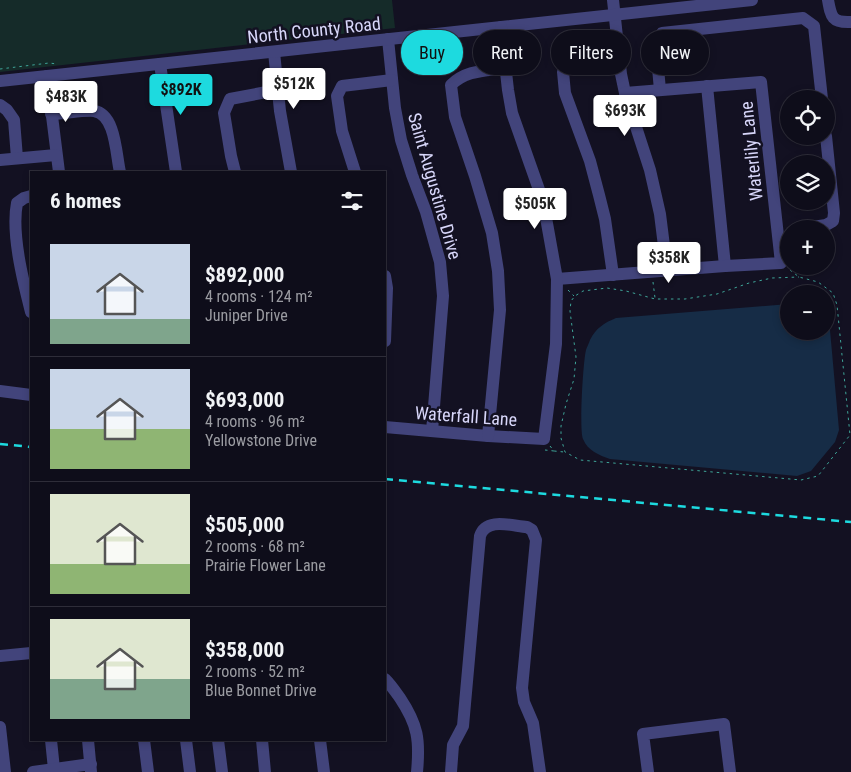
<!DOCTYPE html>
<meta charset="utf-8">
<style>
body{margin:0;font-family:"Roboto Condensed",sans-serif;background:#1c1b27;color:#f1f3f6;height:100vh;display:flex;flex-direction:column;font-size:19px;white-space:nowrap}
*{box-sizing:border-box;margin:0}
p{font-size:16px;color:#9b9ca2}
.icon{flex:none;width:28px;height:28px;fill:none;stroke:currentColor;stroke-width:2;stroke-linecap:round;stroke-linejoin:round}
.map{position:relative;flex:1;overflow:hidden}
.sheet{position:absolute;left:30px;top:171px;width:356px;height:570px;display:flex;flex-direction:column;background:#0e0d1a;border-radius:0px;box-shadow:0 2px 8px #0003,0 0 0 1px #2e2d39}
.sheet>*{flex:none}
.top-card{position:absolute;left:401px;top:30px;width:374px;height:45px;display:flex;gap:10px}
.buttons{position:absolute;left:780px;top:90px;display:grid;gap:10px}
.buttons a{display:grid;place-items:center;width:55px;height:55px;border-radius:50%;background:#0e0d1a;box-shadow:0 2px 8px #0003,0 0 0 1px #2e2d39;font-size:25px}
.price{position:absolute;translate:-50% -42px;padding:0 11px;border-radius:5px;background:#fff;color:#222;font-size:16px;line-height:32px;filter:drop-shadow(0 1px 2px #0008)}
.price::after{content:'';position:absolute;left:50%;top:30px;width:15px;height:11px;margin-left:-8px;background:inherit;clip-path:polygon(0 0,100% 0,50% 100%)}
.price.active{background:#1ddadf;color:#111}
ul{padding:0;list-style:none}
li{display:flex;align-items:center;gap:15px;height:125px;padding:0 20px}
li+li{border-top:1px solid #2e2d39}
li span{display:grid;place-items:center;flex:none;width:140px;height:100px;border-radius:0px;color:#555}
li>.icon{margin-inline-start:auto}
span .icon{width:60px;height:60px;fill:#fffc;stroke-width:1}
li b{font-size:21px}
h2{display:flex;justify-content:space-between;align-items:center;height:60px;padding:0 20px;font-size:21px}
.tag{padding:0 18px;border-radius:22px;background:#0e0d1a;box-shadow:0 2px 8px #0003,0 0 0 1px #2e2d39;font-size:18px;line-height:45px}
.tag.active{background:#1ddadf;color:#111}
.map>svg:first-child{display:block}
.green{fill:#152b29}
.water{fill:#162c46}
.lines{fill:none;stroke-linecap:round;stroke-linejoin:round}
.path{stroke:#3ea699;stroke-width:1;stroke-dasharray:2.5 4;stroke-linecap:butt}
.minor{stroke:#42447b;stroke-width:12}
.rail{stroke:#1ddadf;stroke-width:2.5;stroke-dasharray:8 6;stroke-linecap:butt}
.labels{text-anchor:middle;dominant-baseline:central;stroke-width:5;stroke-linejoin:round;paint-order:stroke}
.street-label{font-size:18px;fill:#d8d7fa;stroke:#131122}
</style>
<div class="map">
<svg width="851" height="772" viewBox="0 0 851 772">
<rect width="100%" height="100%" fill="#131122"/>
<path class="green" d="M0 0H392L395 28 0 72Z"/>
<path class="water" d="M789 304V331H826V324L830 330 839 430 835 442 811 471 797 476 610 459C599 455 588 451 583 439 579 430 583 362 586 350 587 347 589 343 590 340 596 328 604 323 616 318Z"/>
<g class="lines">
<g class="path">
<path d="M0 69 49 63 57 64"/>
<path d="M790 270 799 277 818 282 833 293 837 305 850 435 818 476 801 480 580 460 565 452 561 438V426L566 404 574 379 576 357 570 311 571 301 575 296 583 291 607 288 626 291 655 299H685L717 294 749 283 772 278 799 277"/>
<path d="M653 282 655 298"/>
<path d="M568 290 574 296"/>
<path d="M550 446 554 451 564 452"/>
<path d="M545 450 554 451"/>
</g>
<g class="minor">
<path d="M613 0 621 74 625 93 650 170 660 214 667 270"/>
<path d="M828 0C831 17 832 23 851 22"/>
<path d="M388 39 395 108 401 140 412 175 426 212 440 262 443 296 432 431"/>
<path d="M274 52 280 111 291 172"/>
<path d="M160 64 176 172"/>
<path d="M47 76 59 172"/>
<path d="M0 81 752 0"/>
<path d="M707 86 725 266"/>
<path d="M660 90 656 46 662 33 803 18 814 26 822 99"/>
<path d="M0 105 7 110 14 120 17 158"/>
<path d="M51 114C65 114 81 110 94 111 116 114 116 156 120 172"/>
<path d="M0 160 56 155"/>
<path d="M235 172 231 156 224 113 230 99 277 90"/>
<path d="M355 172 342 131 337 96 342 86 392 80"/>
<path d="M31 196 24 198 17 203C11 233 23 281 31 312"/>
<path d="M800 229 826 225 833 221 834 213 826 136"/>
<path d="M613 275 605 219 599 195 590 161 565 93 563 72 577 62 619 56"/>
<path d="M385 276 387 288 385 341"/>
<path d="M557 279 725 266 781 263 761 82 625 93"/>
<path d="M0 391 31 395"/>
<path d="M385 427 488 436 544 439 556 344 557 279 543 201 512 113 508 90 501 27"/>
<path d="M488 436 500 310 498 271 492 233 475 176 455 117 451 85C466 70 485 71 505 68"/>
<path d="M0 656 31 653"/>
<path d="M385 679C391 685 395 691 400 698 418 725 420 740 417 772"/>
<path d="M0 727 5 772"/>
<path d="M51 740 54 769"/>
<path d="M88 740 91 772"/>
<path d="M144 740 148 772"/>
<path d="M186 740 190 772"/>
<path d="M218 740 222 772"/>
<path d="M262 740 265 772"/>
<path d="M320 740 324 772"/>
<path d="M33 772 91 764"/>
<path d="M451 772 453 745 463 726 480 536C486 517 512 526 527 527L532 530 536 540 522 688 524 702 533 723 540 772"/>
<path d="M648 772 643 734 724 724 730 772"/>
</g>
<g class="rail">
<path d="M0 444 31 447"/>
<path d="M385 479 851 522"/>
</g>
</g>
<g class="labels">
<g class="street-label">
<text transform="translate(314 30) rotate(-6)">North County Road</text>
<text transform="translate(751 151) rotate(-96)">Waterlily Lane</text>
<text transform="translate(435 186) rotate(74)">Saint Augustine Drive</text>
<text transform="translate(466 416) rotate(4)">Waterfall Lane</text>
</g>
</g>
</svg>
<div class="buttons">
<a><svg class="icon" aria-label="locate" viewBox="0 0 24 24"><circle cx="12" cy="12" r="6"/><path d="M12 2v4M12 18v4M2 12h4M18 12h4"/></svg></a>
<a><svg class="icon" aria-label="layers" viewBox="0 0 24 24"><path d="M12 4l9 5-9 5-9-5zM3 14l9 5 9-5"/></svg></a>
<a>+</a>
<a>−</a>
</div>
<b class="price" style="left:294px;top:110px">$512K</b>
<b class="price active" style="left:181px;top:116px">$892K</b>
<b class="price" style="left:66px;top:123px">$483K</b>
<b class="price" style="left:625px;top:137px">$693K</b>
<b class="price" style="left:535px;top:230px">$505K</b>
<b class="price" style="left:669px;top:284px">$358K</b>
<div class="top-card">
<a class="tag active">Buy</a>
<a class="tag">Rent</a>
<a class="tag">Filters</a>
<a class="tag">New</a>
</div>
<section class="sheet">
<h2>6 homes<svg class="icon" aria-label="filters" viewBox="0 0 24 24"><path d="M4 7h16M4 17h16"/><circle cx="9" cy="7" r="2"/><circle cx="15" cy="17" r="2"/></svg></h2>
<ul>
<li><span style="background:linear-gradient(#c9d6e8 75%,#7fa58c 0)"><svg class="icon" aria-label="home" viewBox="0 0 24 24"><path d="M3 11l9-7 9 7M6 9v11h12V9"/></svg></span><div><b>$892,000</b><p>4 rooms · 124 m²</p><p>Juniper Drive</p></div></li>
<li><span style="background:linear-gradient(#c9d6e8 60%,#8fb573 0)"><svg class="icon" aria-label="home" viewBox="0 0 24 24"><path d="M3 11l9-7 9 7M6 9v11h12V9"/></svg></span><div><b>$693,000</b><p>4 rooms · 96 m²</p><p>Yellowstone Drive</p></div></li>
<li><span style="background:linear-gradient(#dfe7d0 70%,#8fb573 0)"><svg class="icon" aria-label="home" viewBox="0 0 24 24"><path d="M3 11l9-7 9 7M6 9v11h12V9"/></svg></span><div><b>$505,000</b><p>2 rooms · 68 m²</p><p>Prairie Flower Lane</p></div></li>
<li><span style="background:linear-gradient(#dfe7d0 60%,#7fa58c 0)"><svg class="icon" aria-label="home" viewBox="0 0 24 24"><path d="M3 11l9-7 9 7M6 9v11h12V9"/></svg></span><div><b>$358,000</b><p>2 rooms · 52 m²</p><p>Blue Bonnet Drive</p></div></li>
</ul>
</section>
</div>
